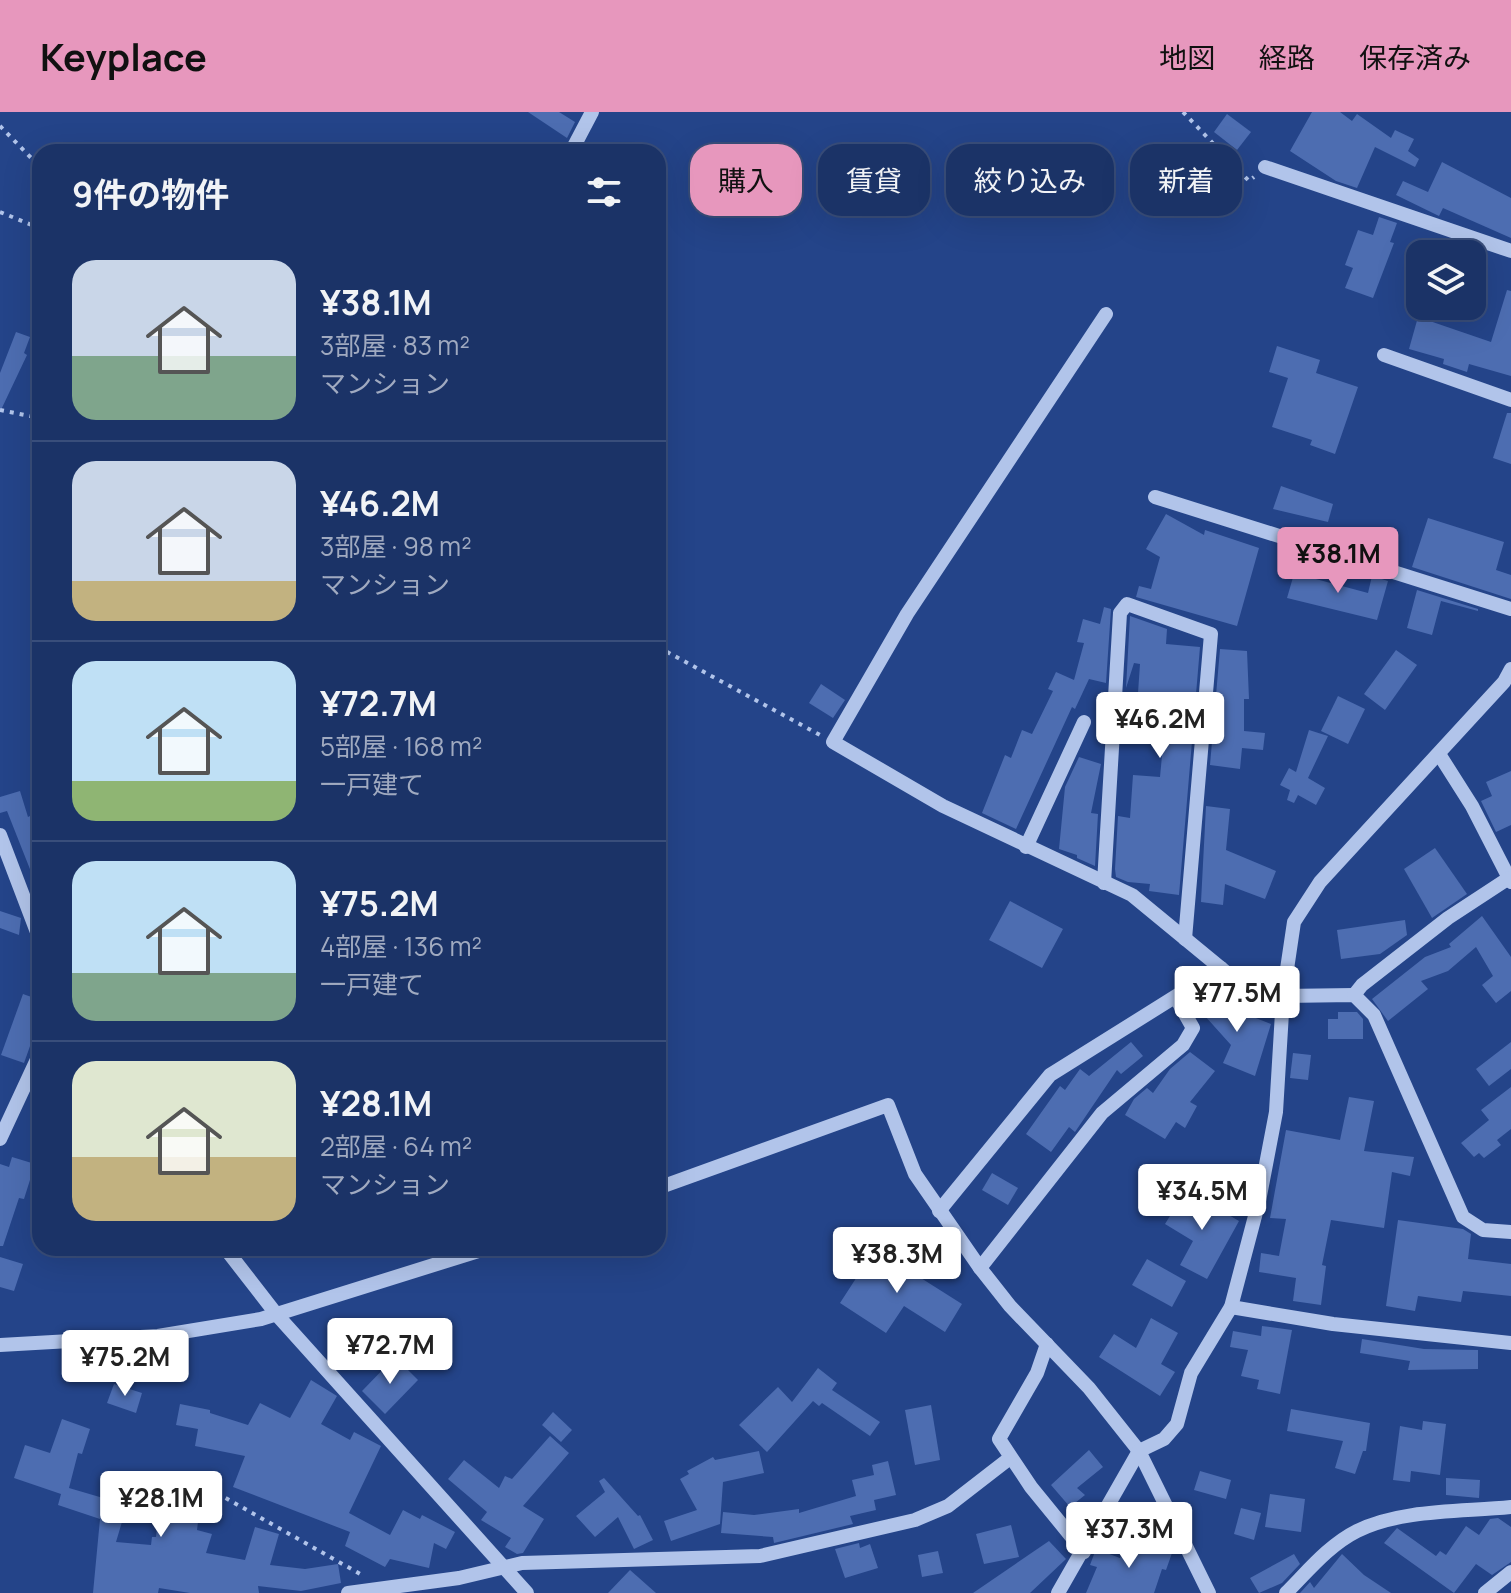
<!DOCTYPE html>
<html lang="ja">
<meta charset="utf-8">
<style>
body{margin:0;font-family:Manrope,"Noto Sans JP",sans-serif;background:#283f70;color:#f1f3f6;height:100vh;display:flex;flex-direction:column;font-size:30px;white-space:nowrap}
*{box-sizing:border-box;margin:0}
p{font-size:26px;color:#a0aac0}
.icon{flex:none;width:44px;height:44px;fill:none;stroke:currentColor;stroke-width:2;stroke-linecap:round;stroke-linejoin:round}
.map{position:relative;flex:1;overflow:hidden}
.side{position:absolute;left:32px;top:32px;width:634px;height:1112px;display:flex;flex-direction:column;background:#1b3367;border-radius:24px;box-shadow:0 8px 32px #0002,0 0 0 2px #394e7b}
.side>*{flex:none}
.top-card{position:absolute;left:690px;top:32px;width:700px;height:72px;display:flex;gap:16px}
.fabs{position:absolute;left:1406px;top:128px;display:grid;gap:16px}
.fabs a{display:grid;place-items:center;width:80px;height:80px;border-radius:16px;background:#1b3367;box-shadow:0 8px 32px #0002,0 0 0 2px #394e7b;font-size:40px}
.price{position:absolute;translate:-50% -68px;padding:0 18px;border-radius:8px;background:#fff;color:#222;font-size:26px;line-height:52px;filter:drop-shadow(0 2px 4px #0008)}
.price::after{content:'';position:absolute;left:50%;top:48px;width:24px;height:18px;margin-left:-12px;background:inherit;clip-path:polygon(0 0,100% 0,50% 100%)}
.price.current{background:#e797bd;color:#111}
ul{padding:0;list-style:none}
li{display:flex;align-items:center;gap:24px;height:200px;padding:0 40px}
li+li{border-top:2px solid #394e7b}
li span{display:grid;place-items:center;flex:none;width:224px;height:160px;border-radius:24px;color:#555}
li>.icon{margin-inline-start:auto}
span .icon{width:96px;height:96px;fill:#fffc;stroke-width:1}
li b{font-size:34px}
h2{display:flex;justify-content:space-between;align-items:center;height:96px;padding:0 40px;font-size:34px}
.tag{padding:0 28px;border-radius:24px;background:#1b3367;box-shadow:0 8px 32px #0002,0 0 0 2px #394e7b;font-size:28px;line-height:72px}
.tag.current{background:#e797bd;color:#111}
header{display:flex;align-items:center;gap:48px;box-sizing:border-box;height:112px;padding:0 40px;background:#e797bd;color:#111}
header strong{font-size:38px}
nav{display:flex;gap:44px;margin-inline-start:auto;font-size:28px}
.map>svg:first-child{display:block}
.building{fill:#4d6db1}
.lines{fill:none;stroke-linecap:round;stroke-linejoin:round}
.path{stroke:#b1c4ea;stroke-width:4;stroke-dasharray:4 6;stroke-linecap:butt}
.minor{stroke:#b1c4ea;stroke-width:14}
</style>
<header>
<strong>Keyplace</strong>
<nav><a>地図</a><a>経路</a><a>保存済み</a></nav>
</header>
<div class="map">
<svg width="1511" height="1481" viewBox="0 0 1511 1481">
<rect width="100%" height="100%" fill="#244489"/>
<g class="building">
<path d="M528 0H559L575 10 567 26Z"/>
<path d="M1312 0H1340L1352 9 1357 2 1391 26 1395 18 1414 27 1408 39 1419 47 1415 55 1375 35 1357 76 1336 69 1290 39Z"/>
<path d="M1227 2 1251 20 1237 38 1214 20Z"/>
<path d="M1442 50 1511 86V126L1443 96 1439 104 1396 83 1403 69 1428 80Z"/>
<path d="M1379 105 1397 111 1390 130 1394 131 1373 186 1345 176 1353 156 1345 153 1358 118 1373 123Z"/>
<path d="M1507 178 1511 179V264L1469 252 1467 260 1443 252 1444 247 1409 237 1418 205 1491 230Z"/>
<path d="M16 220 30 225 24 241 27 243 0 300V261Z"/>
<path d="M1277 234 1320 248 1316 261 1358 275 1335 342 1310 333 1312 328 1272 315 1288 266 1269 260Z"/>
<path d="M1507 301H1511V352L1493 346Z"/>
<path d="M1281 374 1333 392 1328 410 1273 397Z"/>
<path d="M1166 402 1204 423 1205 418 1259 436 1237 514 1136 485 1139 474 1151 477 1160 445 1146 437Z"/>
<path d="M1428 406 1504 430 1496 458 1511 463V487L1412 455Z"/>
<path d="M1296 455 1313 460 1312 466 1368 481 1372 464 1388 469 1377 508 1287 486Z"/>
<path d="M1417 478 1478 497V499L1441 489 1432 523 1407 516Z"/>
<path d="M1104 495 1111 497 1106 571 1089 567 1075 597 1072 595 1016 717 982 701 1005 643 1011 646 1022 618 1032 622 1053 579 1048 577 1056 560 1074 568 1084 531 1077 530 1083 507 1100 512Z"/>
<path d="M1130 504 1167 517 1166 532 1200 535 1179 783 1149 779 1150 772 1128 770 1116 765 1115 757 1118 704 1130 706 1133 663 1160 665 1163 633 1140 630 1142 611 1136 610 1140 552 1134 551 1126 576Z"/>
<path d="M1220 537 1247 539 1249 587H1244V619L1265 621 1263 638 1242 636 1240 657 1210 653Z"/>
<path d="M1396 538 1417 553 1385 598 1364 582Z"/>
<path d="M821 572 845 588 833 606 809 591Z"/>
<path d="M1338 584 1365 597 1348 632 1321 619Z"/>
<path d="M1309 618 1328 624 1308 666 1325 676 1316 693 1298 683 1294 691 1287 688 1290 678 1280 673 1289 656 1296 660Z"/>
<path d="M1079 645 1101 652 1091 701 1098 702 1095 754 1077 746V743L1059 737 1065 675Z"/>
<path d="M1511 659V713L1496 720 1481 689 1492 684 1486 670Z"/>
<path d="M20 679 28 705 32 703 40 723 39 780 7 699 0 701V685Z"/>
<path d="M1206 694 1230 697 1226 738 1276 759 1265 787 1225 772 1223 793 1201 790Z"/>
<path d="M1435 736 1467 782 1432 806 1404 757Z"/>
<path d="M1010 789 1063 817 1042 856 989 828Z"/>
<path d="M0 799 21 806 19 823 0 816Z"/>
<path d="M1482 804 1511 845V879L1496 891 1482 873 1493 864 1476 835 1448 859 1421 869 1428 877 1388 909 1372 887 1425 845 1451 835 1449 832Z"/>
<path d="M1405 808 1407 823 1380 842 1341 847 1337 818Z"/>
<path d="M1211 879 1239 911 1243 901 1271 912 1255 964 1223 951 1231 933 1196 894Z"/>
<path d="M23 882 40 888V906L24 951 1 943Z"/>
<path d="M1338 900H1357L1363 907V927H1328V907H1338Z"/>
<path d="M1131 930 1143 944 1121 962 1117 958 1075 1020 1069 1015 1051 1040 1026 1022 1060 974 1065 978 1080 957 1089 964Z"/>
<path d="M1511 930V957L1489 974 1476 957Z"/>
<path d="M1190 940 1215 959 1190 990 1197 994 1185 1016 1176 1010 1165 1027 1125 1003 1134 987 1147 976 1153 981 1170 957Z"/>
<path d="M1293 941 1311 943 1308 968 1290 966Z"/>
<path d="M1511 975V1017L1497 1028 1501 1033 1484 1046 1479 1041 1474 1045 1461 1031 1489 1008 1481 998Z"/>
<path d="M1349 985 1374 989 1364 1039 1414 1045 1410 1064 1392 1060 1384 1116 1331 1108 1322 1153 1326 1154 1321 1193 1293 1189 1296 1166 1259 1160 1261 1141 1279 1144 1286 1107 1270 1106 1286 1018 1340 1028Z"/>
<path d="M12 1045 35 1052 24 1087 19 1086 3 1134H0V1052L9 1055Z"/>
<path d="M992 1061 1018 1076 1008 1093 982 1078Z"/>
<path d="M1186 1078 1239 1109 1207 1167 1180 1153 1193 1129 1165 1112Z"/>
<path d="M1398 1108 1463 1117 1471 1122 1468 1147 1511 1152V1184L1463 1179 1461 1190 1418 1184 1415 1199 1386 1194Z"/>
<path d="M875 1137 962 1192 945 1220 904 1194 886 1221 840 1191Z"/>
<path d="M0 1145 23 1152 14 1179 0 1175Z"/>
<path d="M1147 1147 1186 1169 1172 1195 1132 1173Z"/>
<path d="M1151 1206 1178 1221 1161 1252 1175 1260 1160 1284 1099 1245 1114 1222 1136 1236Z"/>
<path d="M1262 1214 1292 1218 1280 1282 1257 1277 1259 1268 1241 1264 1248 1238 1230 1235 1233 1219 1261 1224Z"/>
<path d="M1362 1227 1424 1237 1478 1238V1257L1408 1258 1410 1249 1360 1241Z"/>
<path d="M395 1245 418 1268 385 1302 362 1279Z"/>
<path d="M818 1256 837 1271 832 1278 880 1310 870 1324 822 1291 819 1294 813 1289 767 1340 739 1313 778 1275 792 1290Z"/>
<path d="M311 1268 337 1284 321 1312 350 1328 354 1320 381 1334 349 1401 390 1423 403 1398 420 1407 422 1403 455 1420 446 1437 434 1431 429 1456 390 1447 385 1455 345 1434 350 1420 233 1375 245 1344 195 1334 198 1317 176 1313 180 1292 210 1298V1301L248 1313 260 1291 290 1306Z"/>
<path d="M114 1272 142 1281 136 1301 107 1291Z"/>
<path d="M931 1293 940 1348 915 1353 905 1298Z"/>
<path d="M1291 1297 1370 1311 1366 1339H1363L1355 1362 1335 1356 1343 1329 1287 1319Z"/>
<path d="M553 1300 572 1318 561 1330 542 1313Z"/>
<path d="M62 1307 90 1317 82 1342 78 1341 69 1376 127 1393 116 1430 151 1433 152 1425H156L159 1396 174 1398 175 1391 200 1394 197 1418 212 1422 206 1441 245 1448 255 1415 279 1422 270 1453 305 1457 338 1452 341 1471 301 1479 258 1474 259 1481H190L159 1476 158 1481H93L100 1407 58 1393 61 1382 14 1366 25 1333 50 1341Z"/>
<path d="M1423 1309 1446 1312 1440 1363 1411 1359 1410 1370 1393 1368 1400 1314 1422 1318Z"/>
<path d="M550 1324 569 1341 523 1394 544 1407 523 1441 517 1442 505 1435 511 1426 481 1408 487 1400 448 1367 464 1348 499 1376 505 1364 512 1367Z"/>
<path d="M1089 1338 1103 1355 1077 1376 1085 1383 1070 1395 1051 1373Z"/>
<path d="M759 1339 764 1361 723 1370 720 1412 671 1429 664 1409 697 1398 680 1367 689 1362 687 1359 713 1345 715 1348Z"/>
<path d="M888 1349 896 1383 874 1388 876 1398 850 1404 853 1412 774 1431 773 1425 721 1421 723 1400 754 1403 799 1397V1401L856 1384 852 1368 874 1363 872 1353Z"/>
<path d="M1200 1359 1231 1368 1226 1387 1194 1378Z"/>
<path d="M604 1366 638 1404 640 1403 653 1428 634 1437 618 1405 595 1425 576 1404 605 1380 599 1369Z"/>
<path d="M1446 1366 1480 1368 1479 1386 1446 1383Z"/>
<path d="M1270 1382 1305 1387 1301 1420 1265 1415Z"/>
<path d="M1241 1396 1261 1401 1254 1428 1234 1422Z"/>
<path d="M1498 1406 1511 1415V1450L1492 1463 1476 1452 1454 1481 1384 1431 1397 1416 1436 1444 1440 1439 1446 1443 1466 1414 1479 1423 1490 1407Z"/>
<path d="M1011 1413 1019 1445 984 1452 976 1422Z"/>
<path d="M1126 1427 1172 1441 1166 1458 1162 1457 1154 1481H1086L1097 1455 1090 1453 1096 1437 1120 1446Z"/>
<path d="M1049 1429 1066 1447 1030 1481H973Z"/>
<path d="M859 1431 860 1436 870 1432 878 1456 845 1466 835 1437Z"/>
<path d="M938 1439 943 1461 922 1465 918 1443Z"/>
<path d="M1294 1442 1300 1452 1282 1471 1259 1481 1250 1466Z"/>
<path d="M1342 1442 1364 1463 1391 1481H1300L1310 1470 1314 1476Z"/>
<path d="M630 1458 656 1481H608Z"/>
</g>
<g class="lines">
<g class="path">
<path d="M1183 0 1249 69 1254 65"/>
<path d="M0 14 40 55"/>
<path d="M0 100 32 113 40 110"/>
<path d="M0 298 40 306"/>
<path d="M658 535 820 623"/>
<path d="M140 1364 199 1371 362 1463"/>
</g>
<g class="minor">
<path d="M571 40 592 0"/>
<path d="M1265 55 1511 139"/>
<path d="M1106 202 907 502 833 630 943 694 1132 783 1228 862 1283 884 1354 883 1374 903 1463 1105 1483 1118 1511 1120"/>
<path d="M1384 243 1511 288"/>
<path d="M1155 385 1511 497"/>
<path d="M1439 642 1472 694 1511 770"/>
<path d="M0 723 40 828"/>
<path d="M1026 735 1084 610"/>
<path d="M1104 771 1120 501 1127 492 1211 522 1185 827"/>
<path d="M1354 883 1362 873 1448 806 1509 766"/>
<path d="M0 1027 40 941"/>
<path d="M658 1076 888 993 915 1062 980 1156 1010 1194 1089 1276 1139 1339 1209 1481"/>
<path d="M939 1099 1050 963 1221 856"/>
<path d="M225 1136 277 1203 527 1481"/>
<path d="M980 1156 1102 1001 1183 933 1193 916 1176 886"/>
<path d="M1231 1195 1333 1212 1511 1231"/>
<path d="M1047 1232 1037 1261 999 1327 1031 1375 1084 1440"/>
<path d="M0 1233 158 1224 261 1207 488 1136"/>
<path d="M348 1481 459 1466 522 1451 760 1444 915 1408 948 1394 1010 1346"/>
<path d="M1058 1481 1139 1339 1164 1327 1177 1312 1191 1261 1231 1195 1259 1089 1276 1000 1283 884 1294 810 1320 770 1504 570 1511 557"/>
<path d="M1286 1481C1308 1459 1329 1433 1357 1419 1401 1397 1462 1400 1511 1395"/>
<path d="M1485 1481 1511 1460"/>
</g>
</g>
</svg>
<div class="fabs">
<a><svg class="icon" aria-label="layers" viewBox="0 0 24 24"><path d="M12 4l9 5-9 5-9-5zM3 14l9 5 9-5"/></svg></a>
</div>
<b class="price current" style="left:1338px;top:483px">¥38.1M</b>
<b class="price" style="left:1160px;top:648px">¥46.2M</b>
<b class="price" style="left:1237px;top:922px">¥77.5M</b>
<b class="price" style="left:1202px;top:1120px">¥34.5M</b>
<b class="price" style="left:897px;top:1183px">¥38.3M</b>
<b class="price" style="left:390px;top:1274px">¥72.7M</b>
<b class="price" style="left:125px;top:1286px">¥75.2M</b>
<b class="price" style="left:161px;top:1427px">¥28.1M</b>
<b class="price" style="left:1129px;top:1458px">¥37.3M</b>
<div class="top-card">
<a class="tag current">購入</a>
<a class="tag">賃貸</a>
<a class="tag">絞り込み</a>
<a class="tag">新着</a>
</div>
<section class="side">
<h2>9件の物件<svg class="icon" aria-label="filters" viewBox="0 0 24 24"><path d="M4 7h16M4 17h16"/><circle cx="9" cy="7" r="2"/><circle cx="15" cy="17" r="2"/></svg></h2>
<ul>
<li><span style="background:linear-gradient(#c9d6e8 60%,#7fa58c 0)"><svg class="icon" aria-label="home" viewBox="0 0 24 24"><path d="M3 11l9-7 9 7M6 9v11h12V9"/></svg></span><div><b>¥38.1M</b><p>3部屋 · 83 m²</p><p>マンション</p></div></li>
<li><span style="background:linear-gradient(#c9d6e8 75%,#c2b280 0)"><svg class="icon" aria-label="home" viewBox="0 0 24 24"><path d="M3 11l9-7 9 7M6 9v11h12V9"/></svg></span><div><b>¥46.2M</b><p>3部屋 · 98 m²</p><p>マンション</p></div></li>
<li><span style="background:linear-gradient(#bfe0f5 75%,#8fb573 0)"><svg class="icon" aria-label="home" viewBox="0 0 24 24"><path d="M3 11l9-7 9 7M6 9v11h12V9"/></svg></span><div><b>¥72.7M</b><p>5部屋 · 168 m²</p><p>一戸建て</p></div></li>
<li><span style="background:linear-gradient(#bfe0f5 70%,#7fa58c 0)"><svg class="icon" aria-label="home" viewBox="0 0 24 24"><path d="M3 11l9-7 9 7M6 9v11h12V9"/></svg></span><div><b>¥75.2M</b><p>4部屋 · 136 m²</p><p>一戸建て</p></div></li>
<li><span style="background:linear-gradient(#dfe7d0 60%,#c2b280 0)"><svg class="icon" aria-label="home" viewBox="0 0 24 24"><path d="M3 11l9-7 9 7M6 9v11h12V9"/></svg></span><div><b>¥28.1M</b><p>2部屋 · 64 m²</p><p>マンション</p></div></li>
</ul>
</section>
</div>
